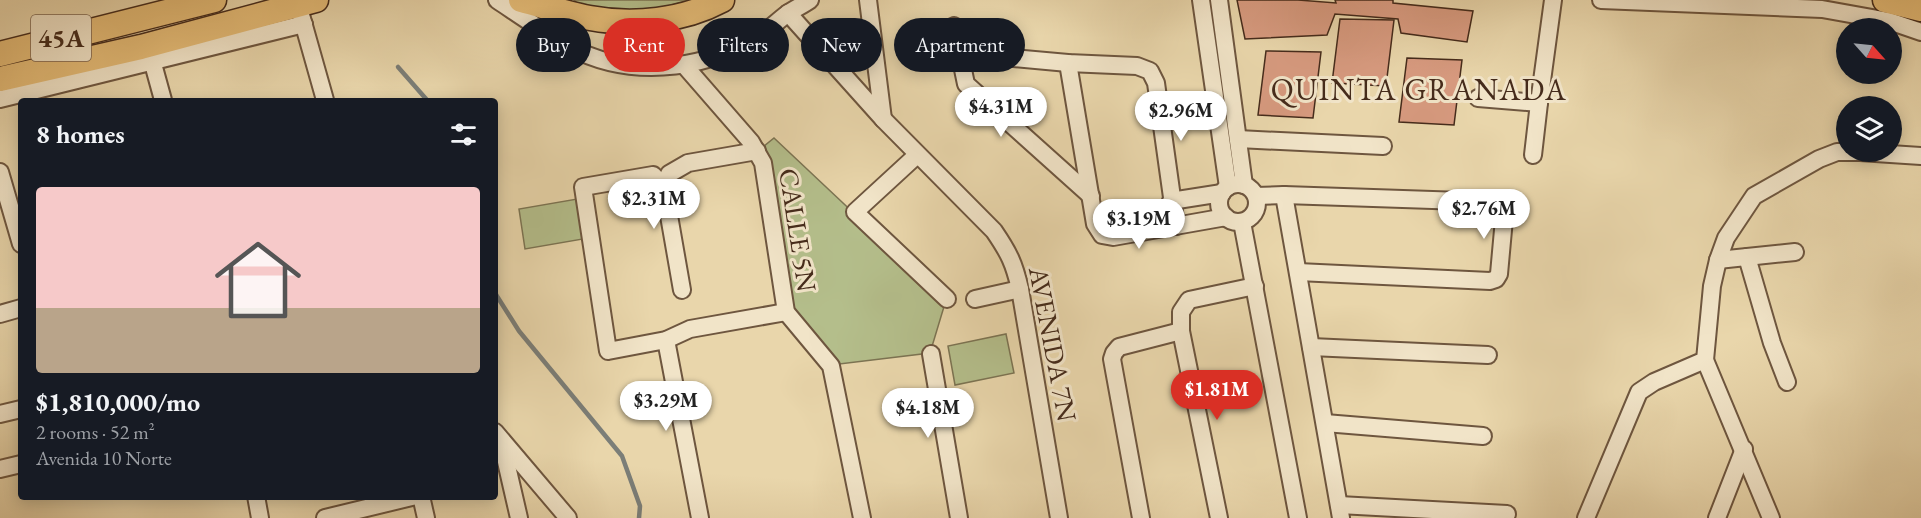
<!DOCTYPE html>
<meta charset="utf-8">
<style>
body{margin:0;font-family:"EB Garamond",serif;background:#20242c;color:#f1f3f6;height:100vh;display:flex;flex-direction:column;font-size:22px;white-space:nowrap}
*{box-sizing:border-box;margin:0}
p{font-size:20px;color:#9ea1a6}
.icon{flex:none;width:33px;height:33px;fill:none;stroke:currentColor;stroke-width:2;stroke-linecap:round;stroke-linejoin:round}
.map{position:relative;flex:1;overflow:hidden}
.drawer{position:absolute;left:18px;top:98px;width:480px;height:402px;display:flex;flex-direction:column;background:#171b24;border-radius:6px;box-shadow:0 3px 15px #0003}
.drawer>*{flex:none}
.guide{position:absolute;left:516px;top:18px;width:570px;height:54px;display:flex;gap:12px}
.needle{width:39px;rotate:117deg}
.controls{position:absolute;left:1836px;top:18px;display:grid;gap:12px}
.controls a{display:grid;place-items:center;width:66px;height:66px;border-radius:50%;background:#171b24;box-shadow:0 3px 15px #0003;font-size:30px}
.price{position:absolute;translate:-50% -51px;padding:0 14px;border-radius:21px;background:#fff;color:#222;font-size:20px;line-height:39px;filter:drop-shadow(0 2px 3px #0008)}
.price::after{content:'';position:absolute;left:50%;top:36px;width:18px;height:14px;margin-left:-9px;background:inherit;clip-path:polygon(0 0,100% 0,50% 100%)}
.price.selected{background:#d93025;color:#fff}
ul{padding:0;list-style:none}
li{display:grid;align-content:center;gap:12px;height:318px;padding:0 18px}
li span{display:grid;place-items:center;height:186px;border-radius:6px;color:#555}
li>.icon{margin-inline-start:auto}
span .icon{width:108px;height:108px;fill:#fffc;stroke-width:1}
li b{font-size:26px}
h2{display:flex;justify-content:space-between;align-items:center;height:72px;padding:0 18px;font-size:26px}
.pill{padding:0 21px;border-radius:27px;background:#171b24;box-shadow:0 3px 15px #0003;font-size:21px;line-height:54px}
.pill.selected{background:#d93025;color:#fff}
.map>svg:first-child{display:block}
.green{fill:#b4be8b;stroke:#7c7453;stroke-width:1.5}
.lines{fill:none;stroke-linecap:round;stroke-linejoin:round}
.stream{stroke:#7b7e78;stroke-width:4.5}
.building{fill:#d79a7f;stroke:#452b1b;stroke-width:1.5}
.minor-casing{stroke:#6e563f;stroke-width:20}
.highway-casing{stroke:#452b1b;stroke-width:27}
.minor{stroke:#f1e4c8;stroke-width:16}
.highway{stroke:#e4bb76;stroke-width:24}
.labels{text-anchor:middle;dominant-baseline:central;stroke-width:6;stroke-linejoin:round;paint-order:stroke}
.shield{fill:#f1e4c8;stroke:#79624f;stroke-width:1.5}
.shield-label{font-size:26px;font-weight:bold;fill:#452b1b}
.street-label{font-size:27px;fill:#452b1b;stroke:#f1e4c8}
.quarter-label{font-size:30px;letter-spacing:1.5px;fill:#452b1b;stroke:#f1e4c8}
</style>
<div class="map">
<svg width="1921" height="518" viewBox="0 0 1921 518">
<rect width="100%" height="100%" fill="#e9d6ab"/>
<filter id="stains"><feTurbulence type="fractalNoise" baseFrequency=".00333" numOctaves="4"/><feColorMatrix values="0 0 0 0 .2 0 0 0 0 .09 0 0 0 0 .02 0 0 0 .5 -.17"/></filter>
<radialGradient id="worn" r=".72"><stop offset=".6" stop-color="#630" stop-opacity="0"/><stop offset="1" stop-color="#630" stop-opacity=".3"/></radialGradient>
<g class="green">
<path d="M574 0H692L651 10 616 12 578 4Z"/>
<path d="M774 138 946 300 930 353 831 365 787 311 758 151Z"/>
<path d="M577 199 583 239 525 249 519 209Z"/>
<path d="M1006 334 1014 373 955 385 948 346Z"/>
</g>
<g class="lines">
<g class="stream">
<path d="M398 67 427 100"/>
<path d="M495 293 519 331 622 456 640 506 639 518"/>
</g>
</g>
<g class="building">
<path d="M1237 0H1298L1336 3 1335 0H1393V3L1473 11 1467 42 1401 33 1398 19 1335 14 1327 35 1245 39Z"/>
<path d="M1340 19 1394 20 1386 86 1332 83Z"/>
<path d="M1266 51 1321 52 1313 118 1258 115Z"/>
<path d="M1407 58 1462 60 1454 125 1399 122Z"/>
</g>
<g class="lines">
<defs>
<g id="minor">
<path d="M497 0C521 16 545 33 570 47 628 78 699 71 754 39 766 33 776 22 787 14 794 9 803 5 810 0"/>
<path d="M868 0 883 119"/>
<path d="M1201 0 1228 187"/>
<path d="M1219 0 1244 185"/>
<path d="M1601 0 1822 9 1889 21 1921 32"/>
<path d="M788 13 883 119 994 231C1009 253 1014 263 1020 289L1059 518"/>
<path d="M301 15 325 100"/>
<path d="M954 26 966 84 1091 196"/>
<path d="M960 53 1068 63 1137 66 1150 71 1156 83 1176 226"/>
<path d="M152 60 163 100"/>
<path d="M1068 63 1095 224 1102 235 1113 237 1226 217"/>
<path d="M684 65 751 142 763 163 786 312 831 366 862 518"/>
<path d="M1478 98 1539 103 1553 0"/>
<path d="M0 99 304 24"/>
<path d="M1238 139 1383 146"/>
<path d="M917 155 855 212 947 299"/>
<path d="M1533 155 1539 103"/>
<path d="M0 172 21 244"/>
<circle cx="1238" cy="203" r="19"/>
<path d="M664 187 653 175 583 187 608 351 666 340 690 329 786 312"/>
<path d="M1284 195 1341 518"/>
<path d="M1256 196 1284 195 1492 202 1502 203 1505 208 1499 274 1496 279 1490 281 1298 272"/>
<path d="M1171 201 1222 193"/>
<path d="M1242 222 1298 518"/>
<path d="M1747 257 1772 343 1787 382"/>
<path d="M1718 260 1795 252"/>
<path d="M682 290 664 187 669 174 688 163 757 151"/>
<path d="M975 299 1020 289"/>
<path d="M0 314 21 308"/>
<path d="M666 340 700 518"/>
<path d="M1311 347 1488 355"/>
<path d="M931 354 959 518"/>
<path d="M1705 360 1771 518"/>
<path d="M0 414 21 409"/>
<path d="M1325 423 1483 436"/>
<path d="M495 432 568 518"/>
<path d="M501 440 519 518"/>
<path d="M0 469 21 464"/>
<path d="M256 496 260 518"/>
<path d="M421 496 426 518"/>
<path d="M1339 505 1507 514"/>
<path d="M325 518 416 496"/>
<path d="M1141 518 1112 359 1114 353 1119 347 1181 331"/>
<path d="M1219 518 1181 331V312L1189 300 1255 286"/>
<path d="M1586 518 1639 392 1654 382 1705 360 1712 286 1718 260 1726 238 1754 196 1819 159 1837 152H1860L1921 156"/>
<path d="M1717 518 1744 449"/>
</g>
<g id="highway">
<path d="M521 0C544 6 567 14 590 18 633 26 683 21 722 0"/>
<path d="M1885 0 1921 9"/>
<path d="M0 54 214 0"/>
<path d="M0 79 141 47 316 0"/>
</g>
</defs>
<use href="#minor" class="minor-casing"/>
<use href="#highway" class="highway-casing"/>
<use href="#minor" class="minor"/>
<use href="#highway" class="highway"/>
</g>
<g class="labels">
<rect class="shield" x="31" y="15" width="60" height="46" rx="4.5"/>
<g class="shield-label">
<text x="61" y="38">45A</text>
</g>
<g class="street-label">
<text transform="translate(798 230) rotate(81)">CALLE 5N</text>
<text transform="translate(1053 344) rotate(79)">AVENIDA 7N</text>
</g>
<g class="quarter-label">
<text x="1419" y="89">QUINTA GRANADA</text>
</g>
</g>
<rect width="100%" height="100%" filter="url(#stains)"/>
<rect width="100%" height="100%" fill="url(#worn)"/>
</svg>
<div class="controls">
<a><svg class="needle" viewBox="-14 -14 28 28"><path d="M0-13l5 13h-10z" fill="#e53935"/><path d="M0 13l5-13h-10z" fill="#9ea1a6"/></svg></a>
<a><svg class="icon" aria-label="layers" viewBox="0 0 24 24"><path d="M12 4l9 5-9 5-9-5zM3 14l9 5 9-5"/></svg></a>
</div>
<b class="price" style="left:1001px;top:138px">$4.31M</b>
<b class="price" style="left:1181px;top:142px">$2.96M</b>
<b class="price" style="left:654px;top:230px">$2.31M</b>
<b class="price" style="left:1484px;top:240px">$2.76M</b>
<b class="price" style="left:1139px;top:250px">$3.19M</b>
<b class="price selected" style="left:1217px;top:421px">$1.81M</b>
<b class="price" style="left:666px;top:432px">$3.29M</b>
<b class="price" style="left:928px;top:439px">$4.18M</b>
<div class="guide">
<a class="pill">Buy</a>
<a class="pill selected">Rent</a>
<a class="pill">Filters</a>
<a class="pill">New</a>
<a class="pill">Apartment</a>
</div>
<section class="drawer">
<h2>8 homes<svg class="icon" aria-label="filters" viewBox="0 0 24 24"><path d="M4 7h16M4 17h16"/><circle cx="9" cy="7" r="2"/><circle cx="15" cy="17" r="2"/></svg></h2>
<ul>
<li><span style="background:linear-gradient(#f6c9c9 65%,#b9a48a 0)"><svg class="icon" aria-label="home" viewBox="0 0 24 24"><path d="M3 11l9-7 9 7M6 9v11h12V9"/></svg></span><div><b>$1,810,000/mo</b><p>2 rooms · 52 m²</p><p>Avenida 10 Norte</p></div></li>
</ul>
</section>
</div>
